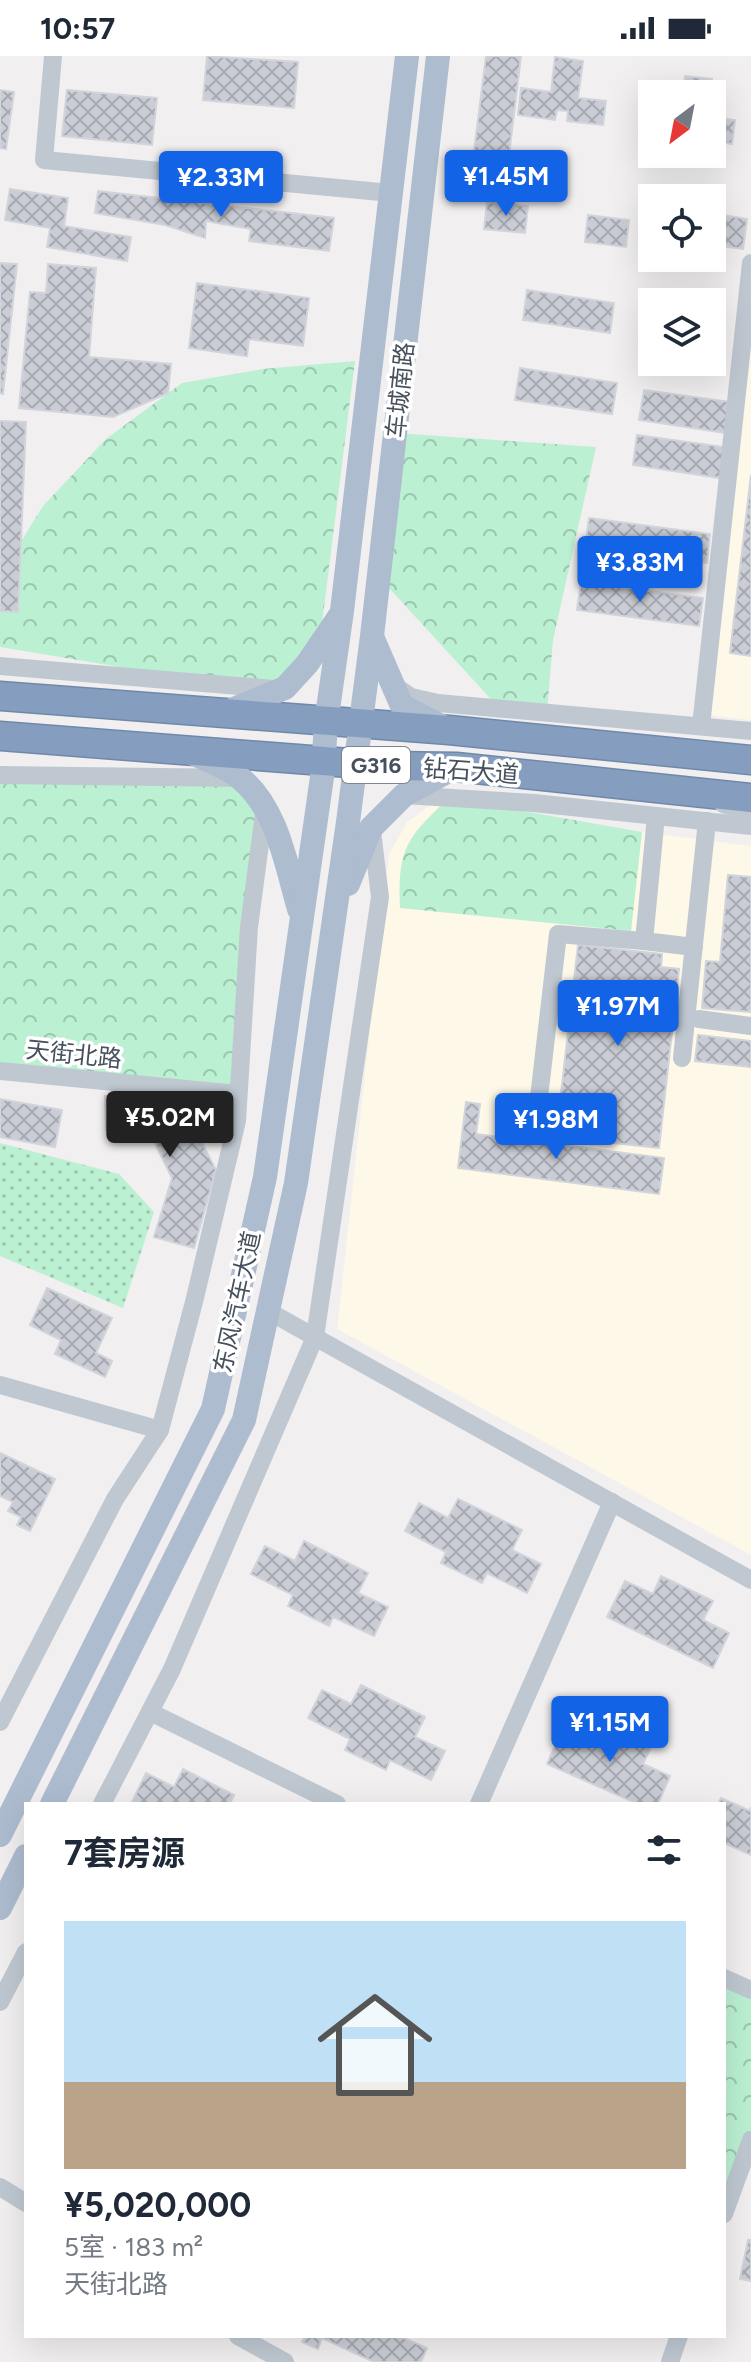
<!DOCTYPE html>
<html lang="zh">
<meta charset="utf-8">
<style>
body{margin:0;font-family:Figtree,"Noto Sans SC",sans-serif;background:#f2f2f3;color:#1f2937;height:100vh;display:flex;flex-direction:column;font-size:30px;white-space:nowrap}
*{box-sizing:border-box;margin:0}
p{font-size:26px;color:#747a83}
.icon{flex:none;width:44px;height:44px;fill:none;stroke:currentColor;stroke-width:2;stroke-linecap:round;stroke-linejoin:round}
.map{position:relative;flex:1;overflow:hidden}
.drawer{position:absolute;left:24px;top:1746px;width:702px;height:536px;display:flex;flex-direction:column;background:#fff;border-radius:0px;box-shadow:0 8px 32px #0002}
.drawer>*{flex:none}
.needle{width:52px;rotate:212deg}
.buttons{position:absolute;left:638px;top:24px;display:grid;gap:16px}
.buttons a{display:grid;place-items:center;width:88px;height:88px;border-radius:0px;background:#fff;box-shadow:0 8px 32px #0002;font-size:40px}
.price{position:absolute;translate:-50% -68px;padding:0 18px;border-radius:8px;background:#1363e7;color:#fff;font-size:26px;line-height:52px;filter:drop-shadow(0 2px 4px #0008)}
.price::after{content:'';position:absolute;left:50%;top:48px;width:24px;height:18px;margin-left:-12px;background:inherit;clip-path:polygon(0 0,100% 0,50% 100%)}
.price.selected{background:#222;color:#fff}
ul{padding:0;list-style:none}
li{display:grid;align-content:center;gap:16px;height:424px;padding:0 40px}
li+li{border-top:2px solid #e0e1e3}
li span{display:grid;place-items:center;height:248px;border-radius:0px;color:#555}
li>.icon{margin-inline-start:auto}
span .icon{width:144px;height:144px;fill:#fffc;stroke-width:1}
li b{font-size:34px}
h2{display:flex;justify-content:space-between;align-items:center;height:96px;padding:0 40px;font-size:34px}
.status{display:flex;justify-content:space-between;align-items:center;height:56px;padding:0 40px;background:#fff;direction:ltr}
.status svg{height:22px;fill:currentColor}
.map>svg:first-child{display:block}
.commercial{fill:#fdf8e7}
.grass{fill:url(#grass-dots)}
.park{fill:url(#park-crowns)}
.building{fill:url(#building-cross-hatch);stroke:#d2d4db;stroke-width:2}
.lines{fill:none;stroke-linecap:round;stroke-linejoin:round}
.highway-casing{stroke:#7089ab;stroke-width:31}
.minor{stroke:#bfc8d1;stroke-width:18}
.major{stroke:#adbccf;stroke-width:24}
.highway{stroke:#859ebf;stroke-width:28}
.labels{text-anchor:middle;dominant-baseline:central;stroke-width:7;stroke-linejoin:round;paint-order:stroke}
.shield{fill:#fff;stroke:#7e858e;stroke-width:2}
.shield-label{font-size:22px;font-weight:bold;fill:#46515d}
.street-label{font-size:24px;fill:#46515d;stroke:#fff}
</style>
<div class="status"><b>10:57</b><svg viewBox="0 0 49 12"><path d="M0 12V9h3v3zM5 12V6h3v6zM10 12V3h3v9zM15 12V0h3v12zM26 1h20v11H26zM47 4h2v5h-2z"/></svg></div>
<div class="map">
<svg width="751" height="2306" viewBox="0 0 751 2306">
<defs>
<pattern id="grass-dots" width="8" height="8" patternUnits="userSpaceOnUse" patternTransform="scale(2)"><rect width="8" height="8" fill="#bbf0d3"/><path d="M2 2h.1M6 6h.1" fill="none" stroke="#9ac5ae" stroke-width="1.8" stroke-linecap="round"/></pattern>
<pattern id="park-crowns" width="20" height="18" patternUnits="userSpaceOnUse" patternTransform="scale(2)"><rect width="20" height="18" fill="#bbf0d3"/><path d="M2 6a3 3 0 1 1 6 0M12 15a3 3 0 1 1 6 0" fill="none" stroke="#9ac5ae"/></pattern>
<pattern id="building-cross-hatch" width="8" height="8" patternUnits="userSpaceOnUse" patternTransform="scale(2)"><rect width="8" height="8" fill="#cacdd5"/><path d="M0 0l8 8M0 8l8-8" fill="none" stroke="#a6a9b0"/></pattern>
</defs>
<rect width="100%" height="100%" fill="#f1efef"/>
<g class="commercial">
<path d="M751 286V664L708 659Z"/>
<path d="M431 749 751 790V1499L337 1273 389 798 407 766Z"/>
</g>
<path class="grass" d="M0 1087 119 1118 154 1156 123 1252 0 1200Z"/>
<g class="park">
<path d="M355 305 319 591 285 632 240 631 0 591V519L43 450 106 383 182 327 263 313Z"/>
<path d="M395 377 596 391 553 584 547 656 499 652 379 521Z"/>
<path d="M0 719 240 722 265 750 238 1038 0 1015Z"/>
<path d="M449 742 642 776 631 875 400 852C397 793 407 781 449 742Z"/>
<path d="M724 1922 751 1934V2084L724 2158Z"/>
</g>
<g class="building">
<path d="M207 0 298 6 294 52 203 44Z"/>
<path d="M486 0H521L507 116 472 111Z"/>
<path d="M555 1 583 5 578 42 606 45 603 69 567 65 568 55 557 54 555 64 518 59 521 32 551 36Z"/>
<path d="M685 20 712 23 711 38H683Z"/>
<path d="M0 34 14 36 6 93 0 92Z"/>
<path d="M67 34 157 42 152 89 62 80Z"/>
<path d="M712 61 735 64 732 88 712 85Z"/>
<path d="M10 133 68 142 64 170 131 181 127 205 47 191 50 172 5 164Z"/>
<path d="M98 135 334 162 329 195 249 185 251 173 206 165 205 182 165 169 95 157Z"/>
<path d="M487 146 528 150 525 177 484 173Z"/>
<path d="M712 157 747 163 743 193 712 189Z"/>
<path d="M588 159 629 164 626 191 585 186Z"/>
<path d="M0 207 17 208 3 338 0 337Z"/>
<path d="M48 208 96 212 89 301 171 308 168 337 113 361 19 352 30 236 46 237Z"/>
<path d="M197 227 309 242 303 290 249 283 247 300 189 292Z"/>
<path d="M527 234 614 247 610 277 523 264Z"/>
<path d="M520 312 617 327 612 358 515 344Z"/>
<path d="M644 334 731 346 726 377 639 364Z"/>
<path d="M0 365 26 366 18 556 0 555Z"/>
<path d="M637 379 724 391 720 422 633 409Z"/>
<path d="M751 419V600L730 597Z"/>
<path d="M589 462 710 478 707 507 585 491Z"/>
<path d="M581 526 703 542 699 570 577 554Z"/>
<path d="M728 819 751 821V956L702 952 706 905 720 906Z"/>
<path d="M578 889 662 898 661 911 679 913 659 1092 556 1081Z"/>
<path d="M698 979 751 985V1011L695 1005Z"/>
<path d="M177 1038 216 1114 194 1192 154 1181 172 1122 148 1073 106 1074 105 1040Z"/>
<path d="M0 1043 62 1054 55 1091 0 1081Z"/>
<path d="M466 1046 480 1048 476 1078 664 1102 659 1138 458 1112Z"/>
<path d="M47 1232 112 1262 96 1297 112 1305 105 1321 55 1298 61 1284 30 1269Z"/>
<path d="M0 1397 55 1423 30 1475 17 1469 21 1461 8 1455 13 1446 0 1440Z"/>
<path d="M458 1443 522 1474 512 1494 541 1508 527 1537 487 1517 482 1527 441 1507 446 1496 405 1475 419 1447 448 1462Z"/>
<path d="M304 1485 368 1517 358 1537 388 1551 374 1580 333 1561 329 1570 288 1550 293 1539 251 1518 265 1490 295 1505Z"/>
<path d="M661 1520 713 1545 703 1564 729 1577 713 1612 607 1561 625 1525 653 1538Z"/>
<path d="M361 1629 425 1661 415 1681 445 1695 431 1724 390 1704 386 1714 345 1694 350 1683 308 1662 322 1634 351 1648Z"/>
<path d="M600 1666 652 1689 643 1708 670 1720 658 1748H638L547 1708 563 1671 592 1684Z"/>
<path d="M183 1713 234 1739 230 1748H131L146 1717 174 1731Z"/>
<path d="M721 1742 750 1755 751 1751V1799L724 1787V1748H718Z"/>
<path d="M748 2184H751V2225L740 2223Z"/>
<path d="M305 2280H399L427 2292 421 2306H374L322 2282 318 2293 302 2286Z"/>
</g>
<g class="lines">
<defs>
<g id="highway">
<path d="M0 640 449 674 751 704"/>
<path d="M0 680 388 710 456 711 751 742"/>
</g>
</defs>
<use href="#highway" class="highway-casing"/>
<g class="minor">
<path d="M53 0 44 104 391 137"/>
<path d="M0 610 274 633"/>
<path d="M392 628 411 641 438 647 751 675"/>
<path d="M701 670 751 207"/>
<path d="M0 719 240 722"/>
<path d="M404 739 534 747 751 770"/>
<path d="M723 748 751 757"/>
<path d="M644 885 694 891"/>
<path d="M699 963 751 970"/>
<path d="M682 1002 707 765"/>
<path d="M0 1015 238 1038"/>
<path d="M535 1076 558 878 644 885 656 760"/>
<path d="M268 1255 751 1524"/>
<path d="M0 1329 160 1374"/>
<path d="M150 1656 337 1748"/>
<path d="M0 1666 115 1443 160 1374 194 1246 237 1065 249 871 265 750"/>
<path d="M102 1748 172 1613 315 1281 380 841 372 775"/>
<path d="M479 1748 612 1446"/>
<path d="M724 1922 751 1934"/>
<path d="M0 1946 26 1896"/>
<path d="M0 2131 26 2147"/>
<path d="M724 2158 751 2084"/>
<path d="M238 2280 285 2306"/>
<path d="M670 2306 679 2280"/>
</g>
<g class="major">
<path d="M373 583 402 650 443 671"/>
<path d="M224 657 285 632 307 608 339 561"/>
<path d="M190 696C206 704 227 711 240 722 278 753 286 809 299 853"/>
<path d="M348 828 371 772 404 739 456 711"/>
<path d="M52 1748 244 1364 296 1127 348 766 372 580 438 0"/>
<path d="M0 1779 213 1353 265 1121 323 714 326 667 342 555 407 0"/>
<path d="M0 1852 26 1800"/>
</g>
<use href="#highway" class="highway"/>
</g>
<g class="labels">
<rect class="shield" x="342" y="691" width="68" height="36" rx="6"/>
<g class="shield-label">
<text x="376" y="709">G316</text>
</g>
<g class="street-label">
<text transform="translate(400 334) rotate(-84)">车城南路</text>
<text transform="translate(471 715) rotate(4)">钻石大道</text>
<text transform="translate(74 998) rotate(6)">天街北路</text>
<text transform="translate(237 1246) rotate(-78)">东风汽车大道</text>
</g>
</g>
</svg>
<div class="buttons">
<a><svg class="needle" viewBox="-14 -14 28 28"><path d="M0-13l5 13h-10z" fill="#e53935"/><path d="M0 13l5-13h-10z" fill="#747a83"/></svg></a>
<a><svg class="icon" aria-label="locate" viewBox="0 0 24 24"><circle cx="12" cy="12" r="6"/><path d="M12 2v4M12 18v4M2 12h4M18 12h4"/></svg></a>
<a><svg class="icon" aria-label="layers" viewBox="0 0 24 24"><path d="M12 4l9 5-9 5-9-5zM3 14l9 5 9-5"/></svg></a>
</div>
<b class="price" style="left:506px;top:162px">¥1.45M</b>
<b class="price" style="left:221px;top:163px">¥2.33M</b>
<b class="price" style="left:640px;top:548px">¥3.83M</b>
<b class="price" style="left:618px;top:992px">¥1.97M</b>
<b class="price selected" style="left:170px;top:1103px">¥5.02M</b>
<b class="price" style="left:556px;top:1105px">¥1.98M</b>
<b class="price" style="left:610px;top:1708px">¥1.15M</b>
<section class="drawer">
<h2>7套房源<svg class="icon" aria-label="filters" viewBox="0 0 24 24"><path d="M4 7h16M4 17h16"/><circle cx="9" cy="7" r="2"/><circle cx="15" cy="17" r="2"/></svg></h2>
<ul>
<li><span style="background:linear-gradient(#bfe0f5 65%,#b9a48a 0)"><svg class="icon" aria-label="home" viewBox="0 0 24 24"><path d="M3 11l9-7 9 7M6 9v11h12V9"/></svg></span><div><b>¥5,020,000</b><p>5室 · 183 m²</p><p>天街北路</p></div></li>
</ul>
</section>
</div>
